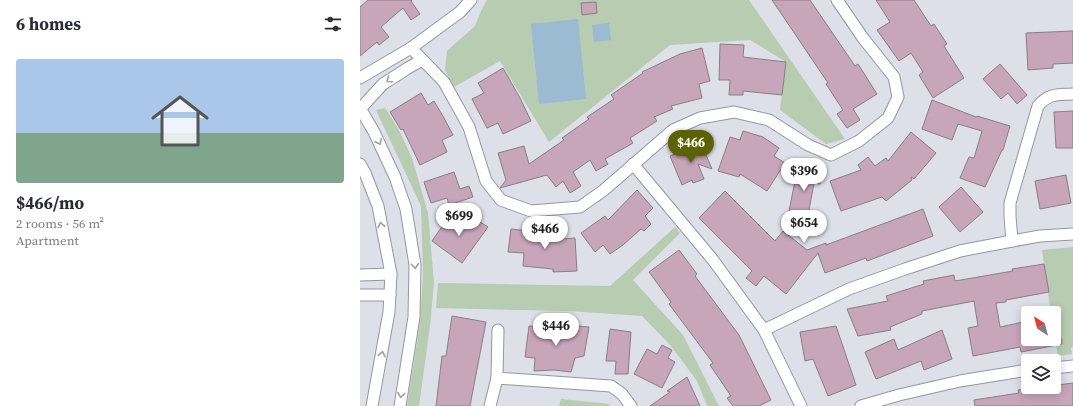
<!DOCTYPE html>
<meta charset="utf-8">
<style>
body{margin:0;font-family:"Source Serif 4",serif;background:#f7f7f7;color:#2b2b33;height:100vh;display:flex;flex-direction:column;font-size:15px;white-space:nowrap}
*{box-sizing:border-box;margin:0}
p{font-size:13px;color:#7c7c81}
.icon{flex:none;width:22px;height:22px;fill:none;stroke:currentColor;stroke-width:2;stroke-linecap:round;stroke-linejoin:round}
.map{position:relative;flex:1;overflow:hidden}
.side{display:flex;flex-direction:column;background:#fff;width:360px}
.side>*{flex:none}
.needle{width:26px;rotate:324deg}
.tools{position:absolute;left:661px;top:306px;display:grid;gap:8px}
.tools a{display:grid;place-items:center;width:40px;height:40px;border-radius:4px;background:#fff;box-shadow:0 2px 10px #0003;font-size:20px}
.price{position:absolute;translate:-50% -34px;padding:0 9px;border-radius:14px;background:#fff;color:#222;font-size:13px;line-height:26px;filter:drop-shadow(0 1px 2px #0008)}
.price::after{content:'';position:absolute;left:50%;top:24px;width:12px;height:9px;margin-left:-6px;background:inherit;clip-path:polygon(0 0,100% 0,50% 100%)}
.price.selected{background:#5c6200;color:#fff}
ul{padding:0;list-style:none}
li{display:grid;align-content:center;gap:8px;height:212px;padding:0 16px}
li+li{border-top:1px solid #e1e1e2}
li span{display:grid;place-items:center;height:124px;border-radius:4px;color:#555}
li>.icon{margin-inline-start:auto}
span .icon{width:72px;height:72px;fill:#fffc;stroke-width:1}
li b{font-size:17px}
h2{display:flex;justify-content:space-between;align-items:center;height:48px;padding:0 16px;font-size:17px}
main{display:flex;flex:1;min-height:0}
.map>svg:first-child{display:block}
.green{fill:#b7ccb0}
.water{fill:#9abbd2}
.building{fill:#c7a5ba;stroke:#897f85}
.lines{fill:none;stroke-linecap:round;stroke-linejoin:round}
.minor-casing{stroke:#9597a1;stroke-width:13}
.minor{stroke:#fff;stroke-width:11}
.oneway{stroke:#a0a0a2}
</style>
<main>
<section class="side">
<h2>6 homes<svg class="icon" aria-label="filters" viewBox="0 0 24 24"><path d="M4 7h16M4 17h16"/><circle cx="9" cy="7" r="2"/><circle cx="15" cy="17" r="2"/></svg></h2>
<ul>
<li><span style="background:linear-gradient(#a9c7e8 60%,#7fa58c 0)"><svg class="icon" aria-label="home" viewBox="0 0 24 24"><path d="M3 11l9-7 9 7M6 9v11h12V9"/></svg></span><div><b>$466/mo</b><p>2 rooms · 56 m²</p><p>Apartment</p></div></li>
</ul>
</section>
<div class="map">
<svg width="713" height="406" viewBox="0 0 713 406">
<rect width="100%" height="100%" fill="#dddfe9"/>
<g class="green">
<path d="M127 0H389L485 139 466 144 420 110 426 62 390 40 310 45 189 142 140 61 94 87 85 70 87 51 115 26 121 11Z"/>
<path d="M25 108 39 130 52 158 68 213 74 283 70 326 59 406H47L60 323 63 274 61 206 16 110Z"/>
<path d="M315 227 320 233 273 280 323 335 359 406H347L337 381 311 346 282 316 207 311 76 308 78 283 250 286Z"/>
<path d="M713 247V347L711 348 712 354 698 356 694 333V313H691L682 250Z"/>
<path d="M201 399 250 404 248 406H199Z"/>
</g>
<g class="water">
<path d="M218 19 226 99 179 104 171 24Z"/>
<path d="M249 23 251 40 234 42 232 25Z"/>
</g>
<g class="building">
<path d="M8 0H52L51 1 60 14 51 20 43 8 21 27 29 37 19 45 17 42 0 56V7Z"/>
<path d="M412 0H450L495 66 498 64 517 94 493 109 500 120 487 128 477 114 483 110 466 84 468 83Z"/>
<path d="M516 0H554L571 26 574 24 587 44 584 46 604 78 573 98 559 75 563 72 551 53 539 61 517 30 530 22Z"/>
<path d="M236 2 237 13 222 15 221 3Z"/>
<path d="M713 31V63L693 64V68L668 70 666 33Z"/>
<path d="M360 44 384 45 383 57 426 62 422 95 383 91V95H369L370 80H359Z"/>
<path d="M342 48 350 81 339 84 342 98 311 106 313 109 294 117 297 121 270 138 273 143 245 159 248 164 236 171 230 160 213 172 221 186 210 193 203 181 196 187 187 175 140 188 146 180 138 153 164 146 169 164 204 140 202 138 229 119 227 117 254 99 251 95 283 73 282 72 320 54Z"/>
<path d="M640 64 667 95 657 104 648 93 641 99 623 79Z"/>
<path d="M143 68 160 98 171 121 143 134 138 123 127 128 112 99 124 93 118 83Z"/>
<path d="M61 93 68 105 74 101 84 118 93 135 82 140 87 152 60 165 43 129 41 130 30 112Z"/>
<path d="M572 100 616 117 617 116 650 126 643 150H642L625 187 600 178 609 157 614 158 622 131 598 124 592 140 562 129Z"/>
<path d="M713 111V148H696L694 112Z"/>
<path d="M383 131 403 137 419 148 414 156 425 163 407 191 380 174 379 177 358 171 370 137 380 140Z"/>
<path d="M551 132 576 153 554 179 551 177 552 180 526 201 522 197 481 211 470 181 501 170 498 165 508 157 515 166 526 158 528 161Z"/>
<path d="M341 143 352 169 338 164 344 179 333 183 332 180 322 185 310 156Z"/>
<path d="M450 168 463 171 460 184 454 183 448 215 429 211 436 176 447 179Z"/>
<path d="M94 172 100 189 109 186 113 197 89 205 87 198 71 203 64 182Z"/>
<path d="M706 175 711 203 680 209 675 181Z"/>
<path d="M601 187 623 212 600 232 579 207Z"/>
<path d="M277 190 293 208 285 216 291 224 284 231 281 229 263 245 250 254 243 245 235 252 221 233 245 216 248 220Z"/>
<path d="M365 191 415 241 423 231 447 250 466 243V245L563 209 573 236 507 261 506 258 465 273 458 253 426 294 404 276 396 286 386 278 392 271 339 218Z"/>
<path d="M92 212 112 226 117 220 128 227 102 263 72 241Z"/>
<path d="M151 229 187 233V230L200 229 201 239 215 238 217 271 193 272V269L163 266 164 253 148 252Z"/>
<path d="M319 250 337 274 335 276 379 335 411 400 399 406H373L367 398 371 396 350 365 353 363 309 304 311 302 289 272Z"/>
<path d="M684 264 689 292 646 300V302L636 303 640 327 668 321V339H702V344L661 352 660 347 613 356 608 328 618 326 614 301 562 311V314L530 327 531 330 498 336 487 309 528 301 526 296 564 284 563 281 594 275 595 281 653 271 652 269Z"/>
<path d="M92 316 126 322 110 406H76L82 356H86Z"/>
<path d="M207 325 229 327 224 356 215 358 211 372 194 370 174 371 175 358 165 357 169 326 206 330Z"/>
<path d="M476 326 496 385 468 396 453 359 445 361 440 332Z"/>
<path d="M250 329 271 332 268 374H255L256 361H246Z"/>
<path d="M582 330 592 359 564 370 561 361 516 379 505 352 534 339 538 350Z"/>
<path d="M302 345 312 350 308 358 315 362 302 388 274 374 287 349 297 354Z"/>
<path d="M327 377 340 406H290L310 392 307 391Z"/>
<path d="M713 383V406H615L614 400 659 393 658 390 682 387H699L698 385Z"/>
</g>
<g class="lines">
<defs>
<g id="minor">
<path d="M111 0 100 12 51 48 84 82 109 127 126 181 141 200 171 211 220 207 244 190 313 130 340 118 374 112 409 120 448 145 471 155 499 141 528 118 538 97 534 77 503 38 477 0"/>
<path d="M0 78 51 48"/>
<path d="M713 94C697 95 689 93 678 106L650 203V216L652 241 680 236 713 234"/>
<path d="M0 108 14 132 35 177 46 209 55 265 54 317 40 406"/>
<path d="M0 109 23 84 48 68 62 60"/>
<path d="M0 164 5 173 18 206 31 274 29 312 12 406"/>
<path d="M273 164 353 260 404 330 441 406"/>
<path d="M0 275 31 274"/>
<path d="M0 295H30"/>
<path d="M404 330 489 289 545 269 600 251 652 241"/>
<path d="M694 368 713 366"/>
<path d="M137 378 138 330"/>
<path d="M130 406 137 378 251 386 262 394 271 406"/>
<path d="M501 406 539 395 600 381 668 370"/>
</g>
</defs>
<use href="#minor" class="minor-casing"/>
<use href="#minor" class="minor"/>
</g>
<defs><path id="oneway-chevron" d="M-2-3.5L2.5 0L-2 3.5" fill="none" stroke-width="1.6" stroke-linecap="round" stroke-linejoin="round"/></defs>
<g class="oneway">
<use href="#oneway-chevron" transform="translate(29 80) rotate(145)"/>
<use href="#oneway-chevron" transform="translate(19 142) rotate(64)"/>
<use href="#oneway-chevron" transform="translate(21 225) rotate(-101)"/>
<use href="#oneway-chevron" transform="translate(55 266) rotate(86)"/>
<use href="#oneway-chevron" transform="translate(22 354) rotate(-80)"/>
<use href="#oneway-chevron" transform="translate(41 395) rotate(99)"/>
</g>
</svg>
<div class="tools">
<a><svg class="needle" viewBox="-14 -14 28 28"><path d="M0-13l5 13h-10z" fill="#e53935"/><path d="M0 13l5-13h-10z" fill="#7c7c81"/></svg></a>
<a><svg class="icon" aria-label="layers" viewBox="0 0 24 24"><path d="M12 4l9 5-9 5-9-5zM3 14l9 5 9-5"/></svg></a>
</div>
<b class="price selected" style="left:331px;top:164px">$466</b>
<b class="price" style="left:444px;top:192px">$396</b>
<b class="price" style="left:99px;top:237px">$699</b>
<b class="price" style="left:444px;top:244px">$654</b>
<b class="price" style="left:185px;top:250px">$466</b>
<b class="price" style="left:196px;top:347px">$446</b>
</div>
</main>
